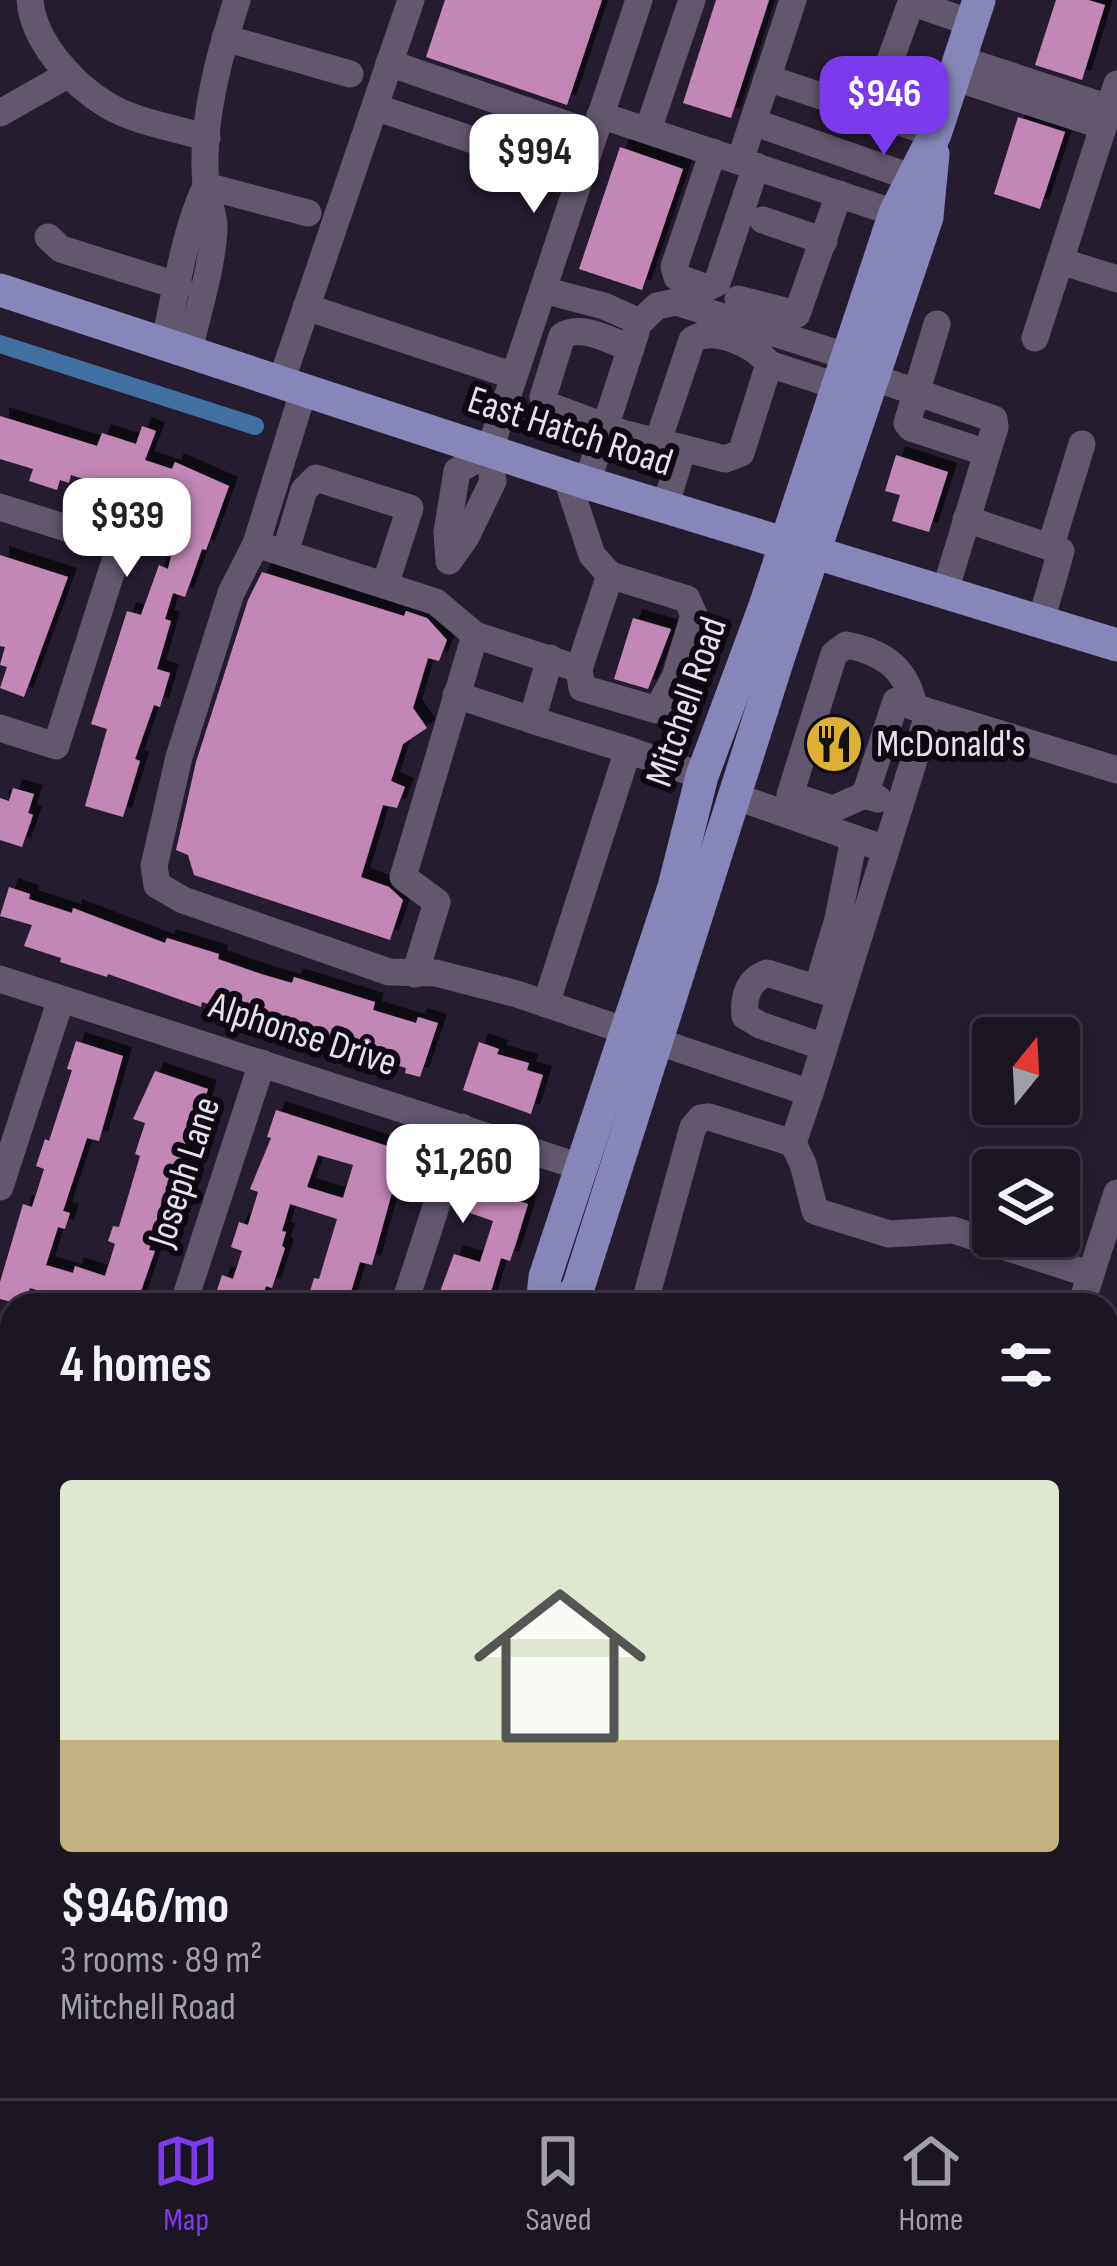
<!DOCTYPE html>
<meta charset="utf-8">
<style>
body{margin:0;font-family:"Sofia Sans Condensed",sans-serif;background:#292230;color:#f1f3f6;height:100vh;display:flex;flex-direction:column;font-size:45px;white-space:nowrap}
*{box-sizing:border-box;margin:0}
p{font-size:39px;color:#a09fa6}
.icon{flex:none;width:66px;height:66px;fill:none;stroke:currentColor;stroke-width:2;stroke-linecap:round;stroke-linejoin:round}
.map{position:relative;flex:1;overflow:hidden}
.panel{position:absolute;left:0px;top:1293px;width:1119px;height:807px;display:flex;flex-direction:column;background:#1c1523;border-radius:36px 36px 0 0;box-shadow:0 6px 18px #0003,0 0 0 3px #3a3441}
.panel>*{flex:none}
.needle{width:78px;rotate:18deg}
.controls{position:absolute;left:972px;top:1017px;display:grid;gap:24px}
.controls a{display:grid;place-items:center;width:108px;height:108px;border-radius:12px;background:#1c1523;box-shadow:0 6px 18px #0003,0 0 0 3px #3a3441;font-size:60px}
.price{position:absolute;translate:-50% -102px;padding:0 27px;border-radius:24px;background:#fff;color:#222;font-size:39px;line-height:78px;filter:drop-shadow(0 3px 6px #0008)}
.price::after{content:'';position:absolute;left:50%;top:72px;width:36px;height:27px;margin-left:-18px;background:inherit;clip-path:polygon(0 0,100% 0,50% 100%)}
.price.current{background:#7c3aed;color:#fff}
ul{padding:0;list-style:none}
li{display:grid;align-content:center;gap:24px;height:636px;padding:0 60px}
li+li{border-top:3px solid #3a3441}
li span{display:grid;place-items:center;height:372px;border-radius:12px;color:#555}
li>.icon{margin-inline-start:auto}
span .icon{width:216px;height:216px;fill:#fffc;stroke-width:1}
li b{font-size:51px}
h2{display:flex;justify-content:space-between;align-items:center;height:144px;padding:0 60px;font-size:51px}
.tabs{display:flex;justify-content:space-around;align-items:center;height:168px;border-top:3px solid #3a3441;background:#1c1523;font-size:33px;color:#a09fa6}
.tabs a{display:grid;justify-items:center;gap:6px}
.tabs .current{color:#7c3aed}
.map>svg:first-child{display:block}
.lines{fill:none;stroke-linecap:round;stroke-linejoin:round}
.canal{stroke:#4070a2;stroke-width:18}
.building{fill:#c387b5;fill-rule:evenodd;filter:url(#shadow)}
.minor{stroke:#63576e;stroke-width:27}
.major{stroke:#8686b9;stroke-width:33}
.labels{text-anchor:middle;dominant-baseline:central;stroke-width:12;stroke-linejoin:round;paint-order:stroke}
.street-label{font-size:39px;fill:#e6e0ee;stroke:#0d0811}
.poi-label{font-size:39px;fill:#e6e0ee;stroke:#0d0811;text-anchor:start}
</style>
<div class="map">
<svg width="1117" height="2098" viewBox="0 0 1117 2098">
<defs>
<filter id="shadow"><feDropShadow dx="9" dy="-9" stdDeviation="0" flood-color="#0009"/></filter>
</defs>
<rect width="100%" height="100%" fill="#261c2f"/>
<g class="lines">
<g class="canal">
<path d="M0 344 255 426"/>
<path d="M1107 1470 1117 1439"/>
<path d="M904 2098 908 2088"/>
</g>
</g>
<g class="building">
<path d="M445 0H602L567 105 426 57Z"/>
<path d="M716 0H769L731 118 683 103Z"/>
<path d="M1056 0H1088L1105 5 1082 80 1035 65Z"/>
<path d="M1018 117 1065 132 1040 209 994 194Z"/>
<path d="M620 147 683 169 642 290 579 269Z"/>
<path d="M0 416 97 446 102 433 136 444 142 426 156 431 145 460 172 469 175 462 229 486 206 550 202 549 185 597 173 593 165 619 171 621 157 669 170 673 160 707 154 705 135 759 140 761 123 817 85 806 107 729 91 724 127 611 141 615 159 565 168 569 182 510 123 485 119 497 100 491 101 485 71 475 69 483 60 480 57 490 29 481 33 469 0 459Z"/>
<path d="M896 455 948 472 929 532 892 521 900 495 885 491Z"/>
<path d="M0 555 68 577 24 697 0 688 7 667 0 665 5 647 0 646Z"/>
<path d="M262 572 404 616 406 611 427 618 447 640 439 661 428 658 413 708 427 728 403 744 391 781 405 787 397 808 383 805 361 877 389 887 403 900 390 940 194 875 188 855 176 850 196 762 248 600Z"/>
<path d="M633 618 671 629 648 689 614 679Z"/>
<path d="M13 788 34 794 28 813 33 815 22 847 0 840V798L9 801Z"/>
<path d="M9 887 30 894 29 899 72 913 73 908 165 943 167 938 219 954 218 959 261 974 292 983 294 977 375 1002 373 1010 416 1023 418 1017 438 1023 420 1077 405 1073 406 1068 277 1031 278 1027 202 1002 201 1007 108 974 107 977 60 962 61 958 24 946 32 925 0 916Z"/>
<path d="M76 1041 123 1056 99 1141 87 1138 63 1211 70 1213 65 1229 58 1227 46 1265 73 1273 75 1266 105 1276 115 1244 108 1241 113 1226 119 1227 140 1156 135 1154 145 1123 133 1119 155 1071 208 1089 200 1115 196 1114 174 1181 178 1182 172 1200 163 1197 149 1250 155 1251 136 1305H67L69 1300 30 1288 24 1305 0 1299V1282L23 1204 32 1207 44 1169 36 1166 45 1139 49 1141 72 1070 67 1069Z"/>
<path d="M479 1042 499 1049 497 1054 529 1063 527 1070 543 1075 531 1114 463 1090Z"/>
<path d="M276 1110 409 1153 400 1180 396 1178 372 1265 360 1262 347 1305H306L314 1278 319 1279 337 1219 290 1204 282 1231 286 1232 282 1246 285 1248 272 1288 266 1286 259 1305 216 1293 222 1275 233 1279 242 1251 231 1247 239 1222 248 1225 258 1192 250 1189 271 1138 267 1137ZM318 1155 353 1165 343 1198 307 1187Z"/>
<path d="M473 1185 528 1204 517 1240 510 1261 501 1258 487 1305H435L454 1254 480 1262 493 1221 464 1211Z"/>
</g>
<g class="lines">
<g class="minor">
<path d="M30 0C33 41 72 84 107 105 135 122 176 128 207 138"/>
<path d="M911 2 971 23"/>
<path d="M225 38 350 74"/>
<path d="M960 59 1109 108"/>
<path d="M389 63 594 134"/>
<path d="M953 77 1103 126"/>
<path d="M767 78 935 134"/>
<path d="M1117 84 1060 261 1117 279"/>
<path d="M881 86 912 0"/>
<path d="M375 107 580 176"/>
<path d="M0 113 69 74"/>
<path d="M600 115 895 213"/>
<path d="M753 122 913 178"/>
<path d="M648 130 692 0"/>
<path d="M713 152 674 267 677 277 707 288 717 283 756 166"/>
<path d="M740 161 793 0"/>
<path d="M206 186 308 213"/>
<path d="M763 220 824 241"/>
<path d="M48 237 61 249 179 286"/>
<path d="M543 290 604 306 640 322 657 306 676 302 846 356"/>
<path d="M738 299 797 314 839 194"/>
<path d="M306 307 514 376"/>
<path d="M937 324 907 423 911 428 987 453"/>
<path d="M1035 338 1060 261"/>
<path d="M164 343C177 290 183 235 206 186"/>
<path d="M631 348C610 341 581 323 562 336L543 397 550 406 622 433 683 448"/>
<path d="M189 351C198 311 211 272 214 231 215 215 207 201 206 185 200 125 219 56 237 0"/>
<path d="M875 378 994 419 995 427 945 591"/>
<path d="M281 382 411 0"/>
<path d="M304 389 256 544 231 593 179 757 154 866 157 885 183 900 389 972 436 973 517 994 810 1093 929 712 1117 770"/>
<path d="M658 441 692 340C714 326 754 344 769 364"/>
<path d="M489 452 457 471 447 532 449 561 466 537 493 481 489 452 639 0"/>
<path d="M566 476 592 555 610 575 687 599 694 615 675 677 657 710 582 688 579 669"/>
<path d="M587 483 636 332"/>
<path d="M0 507 120 545 56 746 0 728"/>
<path d="M665 507 683 448 725 459 741 453 769 364 837 386"/>
<path d="M966 519 1061 551 1041 621"/>
<path d="M256 544 436 602 475 635 579 669 610 575"/>
<path d="M1051 545 1082 444"/>
<path d="M285 553 304 490 316 478 410 508 385 585"/>
<path d="M550 658 532 720 628 750"/>
<path d="M456 695 532 720"/>
<path d="M865 795 833 809 790 795 834 654 846 645C884 652 907 669 914 707"/>
<path d="M737 797 885 849"/>
<path d="M878 799 865 795 896 701 924 710"/>
<path d="M415 974 437 902 403 877 475 635"/>
<path d="M0 979 581 1167"/>
<path d="M817 989 838 919 854 839"/>
<path d="M546 1004 628 750 702 776"/>
<path d="M824 1047 760 1025 745 1016C743 997 748 980 767 973L840 996"/>
<path d="M810 1093 793 1143 803 1164 815 1211 889 1234 953 1230 1089 1274"/>
<path d="M0 1187 61 999"/>
<path d="M183 1305 262 1063"/>
<path d="M404 1305 462 1127"/>
<path d="M644 1305 693 1127 701 1118 709 1117 793 1143"/>
<path d="M1081 1305 1117 1193"/>
<path d="M0 1334 12 1338"/>
<path d="M0 1873 12 1877"/>
<path d="M1107 1906 1117 1878"/>
<path d="M1107 2001 1117 2004"/>
<path d="M594 2088 610 2098"/>
<path d="M719 2088 749 2098"/>
<path d="M3 2098 12 2064"/>
<path d="M387 2098 390 2088"/>
<path d="M511 2098 514 2088"/>
<path d="M556 2098 559 2088"/>
<path d="M653 2098 657 2088"/>
<path d="M857 2098 861 2088"/>
<path d="M1043 2098 1047 2088"/>
</g>
<g class="major">
<path d="M0 290 587 483 1117 645"/>
<path d="M542 1305 545 1277 674 887 702 776 765 606 895 213 935 134 979 0"/>
<path d="M565 1305 578 1288 778 659 927 217 933 154"/>
<path d="M304 2098 308 2088"/>
</g>
</g>
<defs>
<symbol id="restaurant-disc" viewBox="-11 -11 22 22"><circle r="9.5" fill="#deb133" stroke="#0d0811"/><path d="M-5-6h1v4h1v-4h1v4h1v-4h1v5L-1.5 .5V6h-2V.5L-5-1ZM5-6V6H3V1.5H1.5Q1.5-4 5-6Z" fill="#111"/></symbol>
</defs>
<g fill-rule="evenodd">
<use href="#restaurant-disc" x="801" y="711" width="66" height="66"/>
</g>
<g class="labels">
<g class="street-label">
<text transform="translate(570 432) rotate(18)">East Hatch Road</text>
<text transform="translate(687 702) rotate(-71)">Mitchell Road</text>
<text transform="translate(303 1035) rotate(18)">Alphonse Drive</text>
<text transform="translate(185 1172) rotate(-72)">Joseph Lane</text>
</g>
<g class="poi-label">
<text x="876" y="744">McDonald's</text>
</g>
</g>
</svg>
<div class="controls">
<a><svg class="needle" viewBox="-14 -14 28 28"><path d="M0-13l5 13h-10z" fill="#e53935"/><path d="M0 13l5-13h-10z" fill="#a09fa6"/></svg></a>
<a><svg class="icon" aria-label="layers" viewBox="0 0 24 24"><path d="M12 4l9 5-9 5-9-5zM3 14l9 5 9-5"/></svg></a>
</div>
<b class="price current" style="left:884px;top:158px">$946</b>
<b class="price" style="left:534px;top:216px">$994</b>
<b class="price" style="left:127px;top:580px">$939</b>
<b class="price" style="left:463px;top:1226px">$1,260</b>
<section class="panel">
<h2>4 homes<svg class="icon" aria-label="filters" viewBox="0 0 24 24"><path d="M4 7h16M4 17h16"/><circle cx="9" cy="7" r="2"/><circle cx="15" cy="17" r="2"/></svg></h2>
<ul>
<li><span style="background:linear-gradient(#dfe7d0 70%,#c2b280 0)"><svg class="icon" aria-label="home" viewBox="0 0 24 24"><path d="M3 11l9-7 9 7M6 9v11h12V9"/></svg></span><div><b>$946/mo</b><p>3 rooms · 89 m²</p><p>Mitchell Road</p></div></li>
</ul>
</section>
</div>
<nav class="tabs">
<a class="current"><svg class="icon" aria-label="map" viewBox="0 0 24 24"><path d="M3 6l6-2 6 2 6-2v14l-6 2-6-2-6 2zM9 4v14M15 6v14"/></svg>Map</a>
<a><svg class="icon" aria-label="saved" viewBox="0 0 24 24"><path d="M7 4h10v16l-5-4-5 4z"/></svg>Saved</a>
<a><svg class="icon" aria-label="home" viewBox="0 0 24 24"><path d="M3 11l9-7 9 7M6 9v11h12V9"/></svg>Home</a>
</nav>
